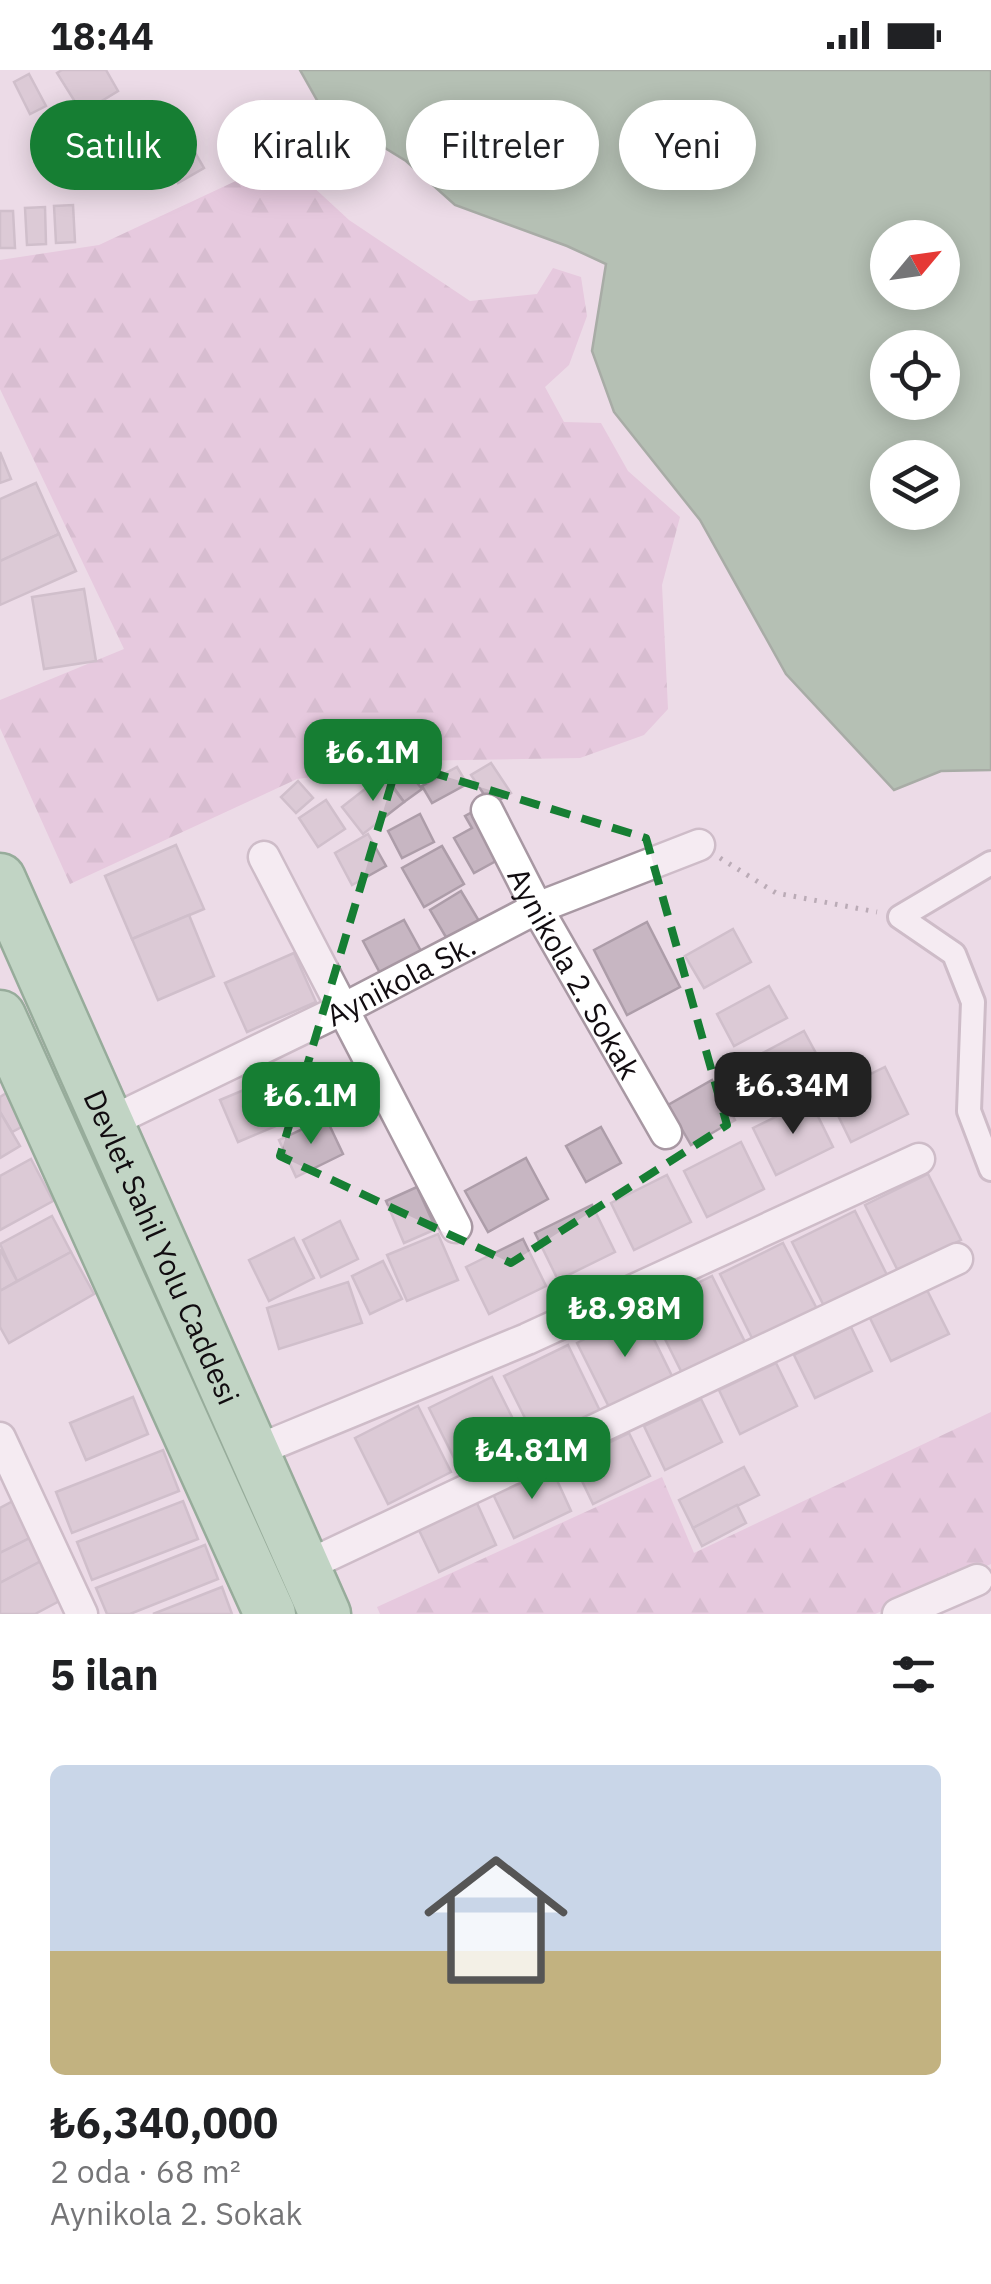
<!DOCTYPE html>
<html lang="tr">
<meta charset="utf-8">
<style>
body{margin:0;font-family:"IBM Plex Sans",sans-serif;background:#f6f6f6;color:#202124;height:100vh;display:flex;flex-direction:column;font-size:38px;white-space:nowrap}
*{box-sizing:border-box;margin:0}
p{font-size:32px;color:#757577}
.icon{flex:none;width:55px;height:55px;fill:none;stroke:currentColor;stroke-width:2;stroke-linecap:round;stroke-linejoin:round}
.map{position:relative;height:1544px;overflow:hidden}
.side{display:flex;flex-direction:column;background:#fff;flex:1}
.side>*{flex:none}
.banner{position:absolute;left:30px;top:30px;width:932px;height:90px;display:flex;gap:20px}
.needle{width:65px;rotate:61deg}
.buttons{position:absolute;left:870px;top:150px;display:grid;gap:20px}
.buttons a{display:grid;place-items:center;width:90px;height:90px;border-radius:50%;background:#fff;box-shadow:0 5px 25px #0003;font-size:50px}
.price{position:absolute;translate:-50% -85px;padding:0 22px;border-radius:20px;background:#167e33;color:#fff;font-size:32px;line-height:65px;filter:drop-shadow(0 2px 5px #0008)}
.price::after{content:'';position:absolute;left:50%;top:60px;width:30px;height:22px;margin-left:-15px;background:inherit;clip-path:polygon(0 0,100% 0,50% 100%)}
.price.selected{background:#222;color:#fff}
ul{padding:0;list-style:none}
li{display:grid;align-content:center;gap:20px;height:530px;padding:0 50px}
li span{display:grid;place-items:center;height:310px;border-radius:15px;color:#555}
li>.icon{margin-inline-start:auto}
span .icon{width:180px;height:180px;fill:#fffc;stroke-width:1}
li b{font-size:42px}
h2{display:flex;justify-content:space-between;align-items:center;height:120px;padding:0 50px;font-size:42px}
.pill{padding:0 35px;border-radius:45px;background:#fff;box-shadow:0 5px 25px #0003;font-size:35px;line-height:90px}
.pill.selected{background:#167e33;color:#fff}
.status{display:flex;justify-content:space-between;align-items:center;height:70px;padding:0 50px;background:#fff;direction:ltr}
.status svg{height:28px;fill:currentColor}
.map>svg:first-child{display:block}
.forest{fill:url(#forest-firs)}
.water{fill:#729f76;stroke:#557357;stroke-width:2.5;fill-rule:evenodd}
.building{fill:#c7b6c2;stroke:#ad9da9;stroke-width:2.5}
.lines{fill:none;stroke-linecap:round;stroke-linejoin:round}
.pedestrian-casing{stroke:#a898a3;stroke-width:28}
.minor-casing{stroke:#a898a3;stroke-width:35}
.primary-casing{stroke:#30733e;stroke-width:55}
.path{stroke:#7d727a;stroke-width:5;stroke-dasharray:2.5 8;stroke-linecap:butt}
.pedestrian{stroke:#fff;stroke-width:22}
.minor{stroke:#fff;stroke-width:30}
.primary{stroke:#8ccd9a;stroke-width:50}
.marked{fill:none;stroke:#167e33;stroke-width:8;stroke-dasharray:20 12;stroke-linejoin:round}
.labels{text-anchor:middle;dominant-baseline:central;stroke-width:8;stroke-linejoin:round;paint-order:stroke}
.street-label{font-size:30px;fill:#110c10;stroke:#ecdbe7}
</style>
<div class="status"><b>18:44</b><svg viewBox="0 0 49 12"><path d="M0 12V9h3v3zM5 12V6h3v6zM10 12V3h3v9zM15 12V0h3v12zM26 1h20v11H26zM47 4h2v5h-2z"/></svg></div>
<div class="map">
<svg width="991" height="1544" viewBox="0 0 991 1544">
<defs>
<pattern id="forest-firs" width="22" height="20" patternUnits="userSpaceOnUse" patternTransform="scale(2.5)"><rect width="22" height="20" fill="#deb3d2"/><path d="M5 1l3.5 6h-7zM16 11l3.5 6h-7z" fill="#bd99b3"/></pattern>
</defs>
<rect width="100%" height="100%" fill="#ecdbe7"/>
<g class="forest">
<path d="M283 89 349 150 470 231 537 224 553 198 581 207 587 246 569 295 545 317 564 352 601 353 628 401 680 447 662 515 668 639 644 665 580 688 401 691 354 702 297 709 70 814 0 658V630L124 579 0 319V190L99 175Z"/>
<path d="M991 1342V1494L875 1544H380L377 1537 662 1407 694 1483Z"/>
</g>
<path class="water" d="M300 0H991V700L941 701 894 720 786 604 700 450 614 342 592 281 606 194 567 176 455 135 406 91 322 39ZM888 168H942V222H888ZM888 278H942V332H888ZM888 388H942V442H888Z"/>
<g class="building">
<path d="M62 0H106L118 21 82 43 57 3Z"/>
<path d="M29 4 46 36 30 44 14 12Z"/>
<path d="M182 60 204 98 178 113 156 75Z"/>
<path d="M73 135 75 172 56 173 54 136Z"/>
<path d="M45 137 46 174 27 175 25 138Z"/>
<path d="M0 141H13L15 178H0Z"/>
<path d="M0 382 11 409 0 413Z"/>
<path d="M36 413 59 464 0 491V429Z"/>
<path d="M59 464 76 501 0 535V491Z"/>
<path d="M84 519 96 591 44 599 32 527Z"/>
<path d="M491 693 511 723 491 735 471 705Z"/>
<path d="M403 695 422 719 404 732 387 708Z"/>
<path d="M457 697 467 714 432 733 422 716Z"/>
<path d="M383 705 404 732 363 764 342 737Z"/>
<path d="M298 711 313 728 296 743 281 727Z"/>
<path d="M326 730 345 759 318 777 299 748Z"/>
<path d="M478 739 505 786 474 803 454 768 472 758 465 746Z"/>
<path d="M420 744 434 772 402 788 388 761Z"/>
<path d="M368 764 386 796 352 815 335 783Z"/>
<path d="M176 775 204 839 132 869 105 806Z"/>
<path d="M442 776 464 814 424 837 402 798Z"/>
<path d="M461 821 482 856 450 874 430 840Z"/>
<path d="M189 845 214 906 158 930 132 869Z"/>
<path d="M404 850 421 881 380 903 363 871Z"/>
<path d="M647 852 680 917 627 945 594 880Z"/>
<path d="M733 859 751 892 704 918 685 886Z"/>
<path d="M294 883 316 932 247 962 225 913Z"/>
<path d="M769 916 787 948 734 976 717 944Z"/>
<path d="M804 961 824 998 778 1024 757 986Z"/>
<path d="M885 997 908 1044 851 1072 828 1025Z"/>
<path d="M296 998 314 1040 238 1072 220 1030Z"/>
<path d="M712 1010 735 1050 691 1075 668 1035Z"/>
<path d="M8 1022 27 1054 12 1062 0 1042V1027Z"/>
<path d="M810 1030 833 1077 776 1105 753 1058Z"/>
<path d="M0 1042 20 1076 0 1088Z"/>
<path d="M326 1048 343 1084 296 1107 279 1070Z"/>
<path d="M601 1057 621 1093 586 1112 566 1076Z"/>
<path d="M741 1072 764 1119 707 1147 684 1101Z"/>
<path d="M526 1088 548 1129 488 1162 465 1121Z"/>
<path d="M31 1089 53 1131 0 1160V1106Z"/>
<path d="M928 1104 961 1170 898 1201 865 1135Z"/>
<path d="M667 1105 691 1152 634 1180 611 1133Z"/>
<path d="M417 1117 436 1159 404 1173 386 1131Z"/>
<path d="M592 1135 615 1182 558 1210 535 1163Z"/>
<path d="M855 1141 888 1207 825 1238 792 1172Z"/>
<path d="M52 1146 71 1182 17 1211 0 1174Z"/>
<path d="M340 1151 358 1189 321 1207 303 1170Z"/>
<path d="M438 1164 458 1210 407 1231 387 1185Z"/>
<path d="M294 1168 314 1208 269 1231 249 1190Z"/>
<path d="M523 1169 546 1216 489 1244 466 1197Z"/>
<path d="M783 1173 817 1239 753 1270 720 1204Z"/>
<path d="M0 1179 17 1211 0 1221Z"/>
<path d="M71 1182 94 1224 9 1273 0 1257V1221Z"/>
<path d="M383 1191 402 1229 370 1244 352 1206Z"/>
<path d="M712 1206 745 1272 682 1303 649 1237Z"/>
<path d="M348 1212 362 1253 279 1279 267 1238Z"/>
<path d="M927 1220 949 1264 891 1291 870 1248Z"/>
<path d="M640 1241 673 1308 610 1339 577 1273Z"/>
<path d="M851 1257 872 1301 815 1328 794 1285Z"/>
<path d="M568 1275 600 1341 537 1372 504 1306Z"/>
<path d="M776 1293 797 1336 740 1364 719 1320Z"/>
<path d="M492 1307 525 1373 462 1404 429 1338Z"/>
<path d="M133 1327 148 1364 86 1390 70 1353Z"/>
<path d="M701 1329 722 1372 665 1400 644 1356Z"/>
<path d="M418 1336 451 1402 388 1434 355 1368Z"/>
<path d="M629 1363 650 1406 593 1434 572 1390Z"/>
<path d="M163 1380 179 1421 72 1463 56 1422Z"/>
<path d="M551 1397 571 1441 514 1468 493 1424Z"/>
<path d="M744 1397 759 1425 693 1458 679 1430Z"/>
<path d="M15 1430 34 1466 0 1483V1438Z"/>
<path d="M183 1431 198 1469 92 1510 77 1472Z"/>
<path d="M476 1431 496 1475 439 1502 418 1458Z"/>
<path d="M737 1435 746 1453 702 1476 693 1458Z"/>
<path d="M34 1466 45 1489 0 1513V1483Z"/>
<path d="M205 1475 218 1509 130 1544H107L96 1518Z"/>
<path d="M45 1489 65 1528 35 1544H0V1513Z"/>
<path d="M222 1517 232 1544H153Z"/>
</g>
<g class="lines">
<defs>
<path id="pedestrian" d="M991 793 900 847 954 884 973 932 969 1041 991 1099"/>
<g id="minor">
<path id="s1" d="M487 740 537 838 666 1063"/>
<path d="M264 787 456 1157"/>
<path id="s2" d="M106 1054 343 939 537 838 699 775"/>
<path d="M0 1368 82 1544"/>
<path d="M253 1382 527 1269 919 1089"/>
<path d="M304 1497 957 1189"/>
<path d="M898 1544 977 1510"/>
</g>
<g id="primary">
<path id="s3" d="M0 809 325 1544"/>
<path d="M0 946 270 1544"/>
</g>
</defs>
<use href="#pedestrian" class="pedestrian-casing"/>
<use href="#minor" class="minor-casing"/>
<use href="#primary" class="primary-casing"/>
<path class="path" d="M720 788 776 823 877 842"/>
<use href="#pedestrian" class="pedestrian"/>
<use href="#minor" class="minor"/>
<use href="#primary" class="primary"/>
</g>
<path d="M0 0H991V1544H0ZM398 692 646 768 727 1055 511 1193 280 1086Z" fill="#ecdbe7" fill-opacity=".55" fill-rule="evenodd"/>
<path class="marked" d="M398 692 646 768 727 1055 511 1193 280 1086Z"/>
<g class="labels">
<g class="street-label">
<text stroke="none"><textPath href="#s1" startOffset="185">Aynikola 2. Sokak</textPath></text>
<text stroke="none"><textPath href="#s2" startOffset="328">Aynikola Sk.</textPath></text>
<text stroke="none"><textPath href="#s3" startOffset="402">Devlet Sahil Yolu Caddesi</textPath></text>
</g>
</g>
</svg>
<div class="buttons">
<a><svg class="needle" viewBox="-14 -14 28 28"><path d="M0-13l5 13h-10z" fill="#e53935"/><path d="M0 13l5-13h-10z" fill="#757577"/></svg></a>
<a><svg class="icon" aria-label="locate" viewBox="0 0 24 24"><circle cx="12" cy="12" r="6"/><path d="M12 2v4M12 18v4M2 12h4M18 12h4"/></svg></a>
<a><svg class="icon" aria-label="layers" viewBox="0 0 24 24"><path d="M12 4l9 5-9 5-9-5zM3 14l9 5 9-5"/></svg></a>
</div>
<b class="price" style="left:373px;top:734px">₺6.1M</b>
<b class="price selected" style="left:793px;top:1067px">₺6.34M</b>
<b class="price" style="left:311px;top:1077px">₺6.1M</b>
<b class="price" style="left:625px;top:1290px">₺8.98M</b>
<b class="price" style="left:532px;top:1432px">₺4.81M</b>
<div class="banner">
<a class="pill selected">Satılık</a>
<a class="pill">Kiralık</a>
<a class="pill">Filtreler</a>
<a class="pill">Yeni</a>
</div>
</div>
<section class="side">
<h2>5 ilan<svg class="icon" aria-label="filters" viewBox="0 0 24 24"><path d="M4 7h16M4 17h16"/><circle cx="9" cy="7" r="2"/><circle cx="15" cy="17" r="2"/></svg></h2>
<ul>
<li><span style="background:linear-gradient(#c9d6e8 60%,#c2b280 0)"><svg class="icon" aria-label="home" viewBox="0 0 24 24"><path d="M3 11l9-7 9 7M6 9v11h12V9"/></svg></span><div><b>₺6,340,000</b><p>2 oda · 68 m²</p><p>Aynikola 2. Sokak</p></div></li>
</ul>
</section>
